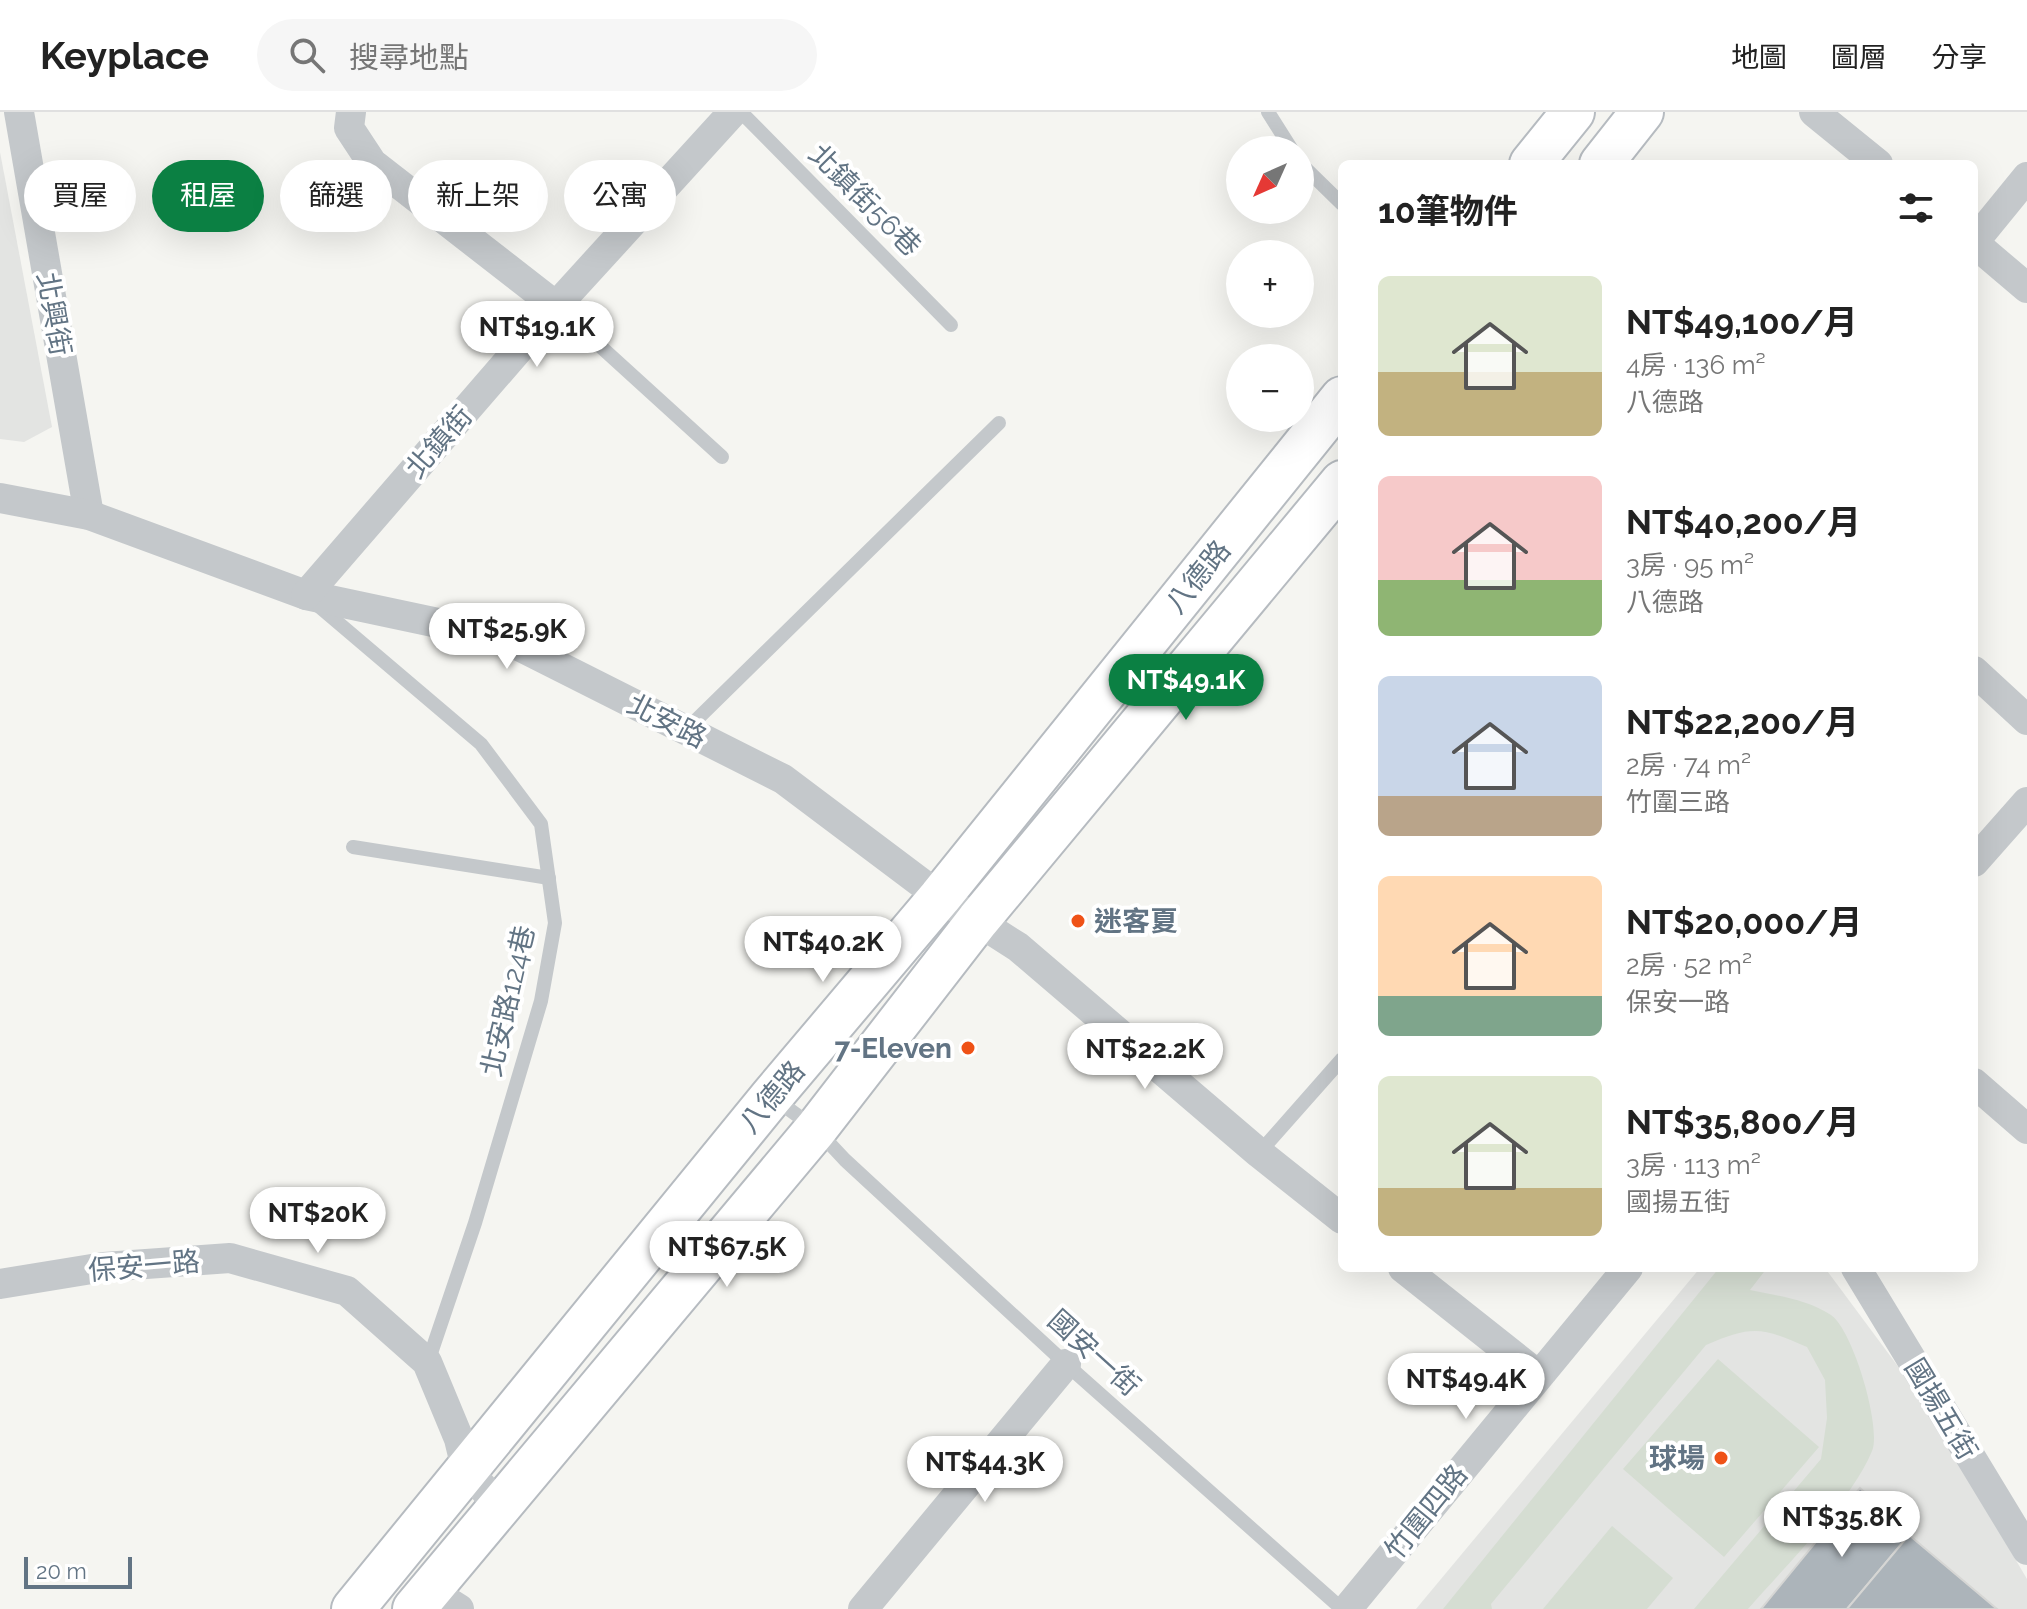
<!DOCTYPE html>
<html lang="zh-TW">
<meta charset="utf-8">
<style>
body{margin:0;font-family:Raleway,"Noto Sans TC",sans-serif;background:#f6f6f6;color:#222;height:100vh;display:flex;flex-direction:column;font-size:30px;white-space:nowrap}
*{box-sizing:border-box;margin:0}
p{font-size:26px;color:#767676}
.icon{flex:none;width:44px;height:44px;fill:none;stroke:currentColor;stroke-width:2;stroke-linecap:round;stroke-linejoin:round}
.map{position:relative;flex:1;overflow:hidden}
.panel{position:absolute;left:1338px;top:48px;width:640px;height:1112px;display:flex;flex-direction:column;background:#fff;border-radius:12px;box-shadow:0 8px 32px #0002}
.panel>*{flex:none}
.top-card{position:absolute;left:24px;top:48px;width:760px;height:72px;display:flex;gap:16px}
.needle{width:52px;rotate:225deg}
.fabs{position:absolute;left:1226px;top:24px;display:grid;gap:16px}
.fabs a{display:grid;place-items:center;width:88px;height:88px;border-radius:50%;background:#fff;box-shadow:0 8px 32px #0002;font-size:40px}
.scale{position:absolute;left:24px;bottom:20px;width:108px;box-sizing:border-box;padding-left:8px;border:4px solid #627484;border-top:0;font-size:22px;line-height:28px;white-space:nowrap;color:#627484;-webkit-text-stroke:6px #fff;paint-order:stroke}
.price{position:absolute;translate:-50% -68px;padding:0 18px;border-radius:28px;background:#fff;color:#222;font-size:26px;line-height:52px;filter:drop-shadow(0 2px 4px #0008)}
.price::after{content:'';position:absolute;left:50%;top:48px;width:24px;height:18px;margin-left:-12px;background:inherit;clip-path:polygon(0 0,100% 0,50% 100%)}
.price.selected{background:#0b8043;color:#fff}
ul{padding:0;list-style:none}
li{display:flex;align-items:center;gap:24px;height:200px;padding:0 40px}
li span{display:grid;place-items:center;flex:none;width:224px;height:160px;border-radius:12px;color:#555}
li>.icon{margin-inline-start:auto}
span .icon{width:96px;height:96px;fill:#fffc;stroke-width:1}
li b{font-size:34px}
h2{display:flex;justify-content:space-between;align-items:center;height:96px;padding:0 40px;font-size:34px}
.chip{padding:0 28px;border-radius:36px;background:#fff;box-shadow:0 8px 32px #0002;font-size:28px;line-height:72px}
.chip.selected{background:#0b8043;color:#fff}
header{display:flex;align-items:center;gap:48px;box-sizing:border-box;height:112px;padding:0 40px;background:#fff;border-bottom:2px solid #e0e0e0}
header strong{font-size:38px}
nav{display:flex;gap:44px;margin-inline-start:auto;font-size:28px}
.search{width:560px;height:72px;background:#f6f6f6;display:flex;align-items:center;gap:20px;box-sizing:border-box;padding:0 28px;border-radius:44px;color:#767676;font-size:30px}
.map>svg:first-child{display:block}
.built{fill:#e3e4e2}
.green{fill:#d5ddd2}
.building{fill:#acb4ba;stroke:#d6d6d4;stroke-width:2}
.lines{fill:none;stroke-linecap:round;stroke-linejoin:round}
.secondary-casing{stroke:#b6bbc0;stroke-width:46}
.lane{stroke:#c4c8cb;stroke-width:14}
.street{stroke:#c4c8cb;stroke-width:30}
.secondary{stroke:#fff;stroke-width:42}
.poi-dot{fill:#ef5217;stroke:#fff;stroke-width:3}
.labels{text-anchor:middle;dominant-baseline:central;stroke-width:8;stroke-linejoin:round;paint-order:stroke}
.street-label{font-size:28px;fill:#627484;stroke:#fff}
.poi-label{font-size:28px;font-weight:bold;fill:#627484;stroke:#fff;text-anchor:end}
</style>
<header>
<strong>Keyplace</strong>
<div class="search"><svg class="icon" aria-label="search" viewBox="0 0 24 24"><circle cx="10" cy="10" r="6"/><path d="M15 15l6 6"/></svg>搜尋地點</div>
<nav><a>地圖</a><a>圖層</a><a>分享</a></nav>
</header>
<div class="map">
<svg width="2027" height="1497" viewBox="0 0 2027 1497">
<rect width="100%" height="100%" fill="#f5f5f1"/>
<g class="built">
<path d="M0 40 52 315 24 330 0 327Z"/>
<path d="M1700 1156H1825L1917 1280 2027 1467V1497H1416Z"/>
</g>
<g class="green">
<path d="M1719 1156H1767L1750 1178C1778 1184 1806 1187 1831 1203 1853 1218 1882 1316 1872 1339 1851 1390 1785 1454 1748 1497H1694L1821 1347 1827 1306 1825 1268 1807 1235C1762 1215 1752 1213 1706 1233L1491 1492 1492 1497H1443Z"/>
<path d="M1718 1247 1819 1335 1724 1445 1623 1357Z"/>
<path d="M1612 1414 1673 1466 1647 1497H1543Z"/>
</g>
<g class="building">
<path d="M1860 1376 1909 1423 1847 1497H1761Z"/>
<path d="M1909 1423 1997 1497H1847Z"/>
</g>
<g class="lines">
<defs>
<g id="secondary">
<path d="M1531 52 1573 0"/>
<path d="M1601 52 1642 0"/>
<path d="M353 1497 771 985 940 785 1342 286"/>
<path d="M414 1497 816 1017 978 808 1342 370"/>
</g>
</defs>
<use href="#secondary" class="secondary-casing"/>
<g class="lane">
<path d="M741 0 951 213"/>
<path d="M1268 0 1292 38"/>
<path d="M1300 51 1342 92"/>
<path d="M556 194 722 345"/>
<path d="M315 491 481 632 541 712 555 811 541 889 475 1111 428 1250"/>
<path d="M685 619 999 311"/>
<path d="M353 735 549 766"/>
<path d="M775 987 816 1017 845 1048 1066 1252 1342 1497"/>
<path d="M1259 1041 1342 947"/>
</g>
<g class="street">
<path d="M19 0 89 403"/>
<path d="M351 0 349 16 372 51 556 194"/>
<path d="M1814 0 1878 52"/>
<path d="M1974 130 2027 65"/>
<path d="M1974 131 2027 176"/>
<path d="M0 386 89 403 306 483 499 524 783 667 940 785 1018 835 1259 1041 1342 1107"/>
<path d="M306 483 556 194 733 0"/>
<path d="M1974 559 2027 608"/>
<path d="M1974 750 2027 690"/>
<path d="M1974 971 2027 1017"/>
<path d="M1403 1156 1538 1263"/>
<path d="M1856 1156 2027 1438"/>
<path d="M0 1172 104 1155 230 1146 347 1179 427 1250 459 1327 466 1356 501 1397"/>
<path d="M429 1478 459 1497"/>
<path d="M863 1497 1066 1252"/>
<path d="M1347 1497 1628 1156"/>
</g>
<use href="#secondary" class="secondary"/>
</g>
<g class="poi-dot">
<circle cx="1078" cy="809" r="8"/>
<circle cx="968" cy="936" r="8"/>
<circle cx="1721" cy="1346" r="8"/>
</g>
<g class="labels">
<g class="street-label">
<text transform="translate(865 88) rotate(45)">北鎮街56巷</text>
<text transform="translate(54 202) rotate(80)">北興街</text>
<text transform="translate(439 330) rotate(-49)">北鎮街</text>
<text transform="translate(1198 465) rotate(-51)">八德路</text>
<text transform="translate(667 609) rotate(27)">北安路</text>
<text transform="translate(508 889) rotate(-77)">北安路124巷</text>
<text transform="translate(772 985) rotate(-50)">八德路</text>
<text transform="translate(144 1154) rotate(-5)">保安一路</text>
<text transform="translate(1094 1241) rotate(42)">國安一街</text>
<text transform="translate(1941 1297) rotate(59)">國揚五街</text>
<text transform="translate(1426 1400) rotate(-51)">竹圍四路</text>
</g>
<g class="poi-label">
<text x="1094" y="809" text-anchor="start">迷客夏</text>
<text x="952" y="936">7-Eleven</text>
<text x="1705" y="1346">球場</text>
</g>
</g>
</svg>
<div class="fabs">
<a><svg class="needle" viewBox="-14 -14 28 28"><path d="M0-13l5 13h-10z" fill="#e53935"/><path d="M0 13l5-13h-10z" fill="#767676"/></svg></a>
<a>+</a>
<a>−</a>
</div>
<div class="scale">20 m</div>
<b class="price" style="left:537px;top:257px">NT$19.1K</b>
<b class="price" style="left:507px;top:559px">NT$25.9K</b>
<b class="price selected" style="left:1186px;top:610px">NT$49.1K</b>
<b class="price" style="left:823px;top:872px">NT$40.2K</b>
<b class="price" style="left:1145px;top:979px">NT$22.2K</b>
<b class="price" style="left:318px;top:1143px">NT$20K</b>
<b class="price" style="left:727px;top:1177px">NT$67.5K</b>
<b class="price" style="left:1466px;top:1309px">NT$49.4K</b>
<b class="price" style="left:985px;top:1392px">NT$44.3K</b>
<b class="price" style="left:1842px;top:1447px">NT$35.8K</b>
<div class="top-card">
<a class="chip">買屋</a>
<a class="chip selected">租屋</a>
<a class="chip">篩選</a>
<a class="chip">新上架</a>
<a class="chip">公寓</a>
</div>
<section class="panel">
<h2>10筆物件<svg class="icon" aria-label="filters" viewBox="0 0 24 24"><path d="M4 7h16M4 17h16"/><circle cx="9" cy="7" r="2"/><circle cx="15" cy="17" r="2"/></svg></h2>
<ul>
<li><span style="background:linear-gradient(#dfe7d0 60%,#c2b280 0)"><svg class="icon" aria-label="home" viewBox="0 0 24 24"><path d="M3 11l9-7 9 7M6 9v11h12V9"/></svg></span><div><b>NT$49,100/月</b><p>4房 · 136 m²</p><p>八德路</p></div></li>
<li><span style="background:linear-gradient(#f6c9c9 65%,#8fb573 0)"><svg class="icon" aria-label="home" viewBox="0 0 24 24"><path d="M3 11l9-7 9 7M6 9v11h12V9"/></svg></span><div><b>NT$40,200/月</b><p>3房 · 95 m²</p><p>八德路</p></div></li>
<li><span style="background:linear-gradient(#c9d6e8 75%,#b9a48a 0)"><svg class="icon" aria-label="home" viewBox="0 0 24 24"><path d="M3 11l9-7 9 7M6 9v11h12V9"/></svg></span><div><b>NT$22,200/月</b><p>2房 · 74 m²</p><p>竹圍三路</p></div></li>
<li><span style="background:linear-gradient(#ffd9b3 75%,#7fa58c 0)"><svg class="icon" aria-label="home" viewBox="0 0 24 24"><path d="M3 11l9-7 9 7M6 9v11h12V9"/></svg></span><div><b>NT$20,000/月</b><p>2房 · 52 m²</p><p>保安一路</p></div></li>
<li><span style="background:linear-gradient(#dfe7d0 70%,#c2b280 0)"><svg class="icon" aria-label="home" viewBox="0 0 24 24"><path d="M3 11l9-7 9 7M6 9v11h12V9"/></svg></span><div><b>NT$35,800/月</b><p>3房 · 113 m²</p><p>國揚五街</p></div></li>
</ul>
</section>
</div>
